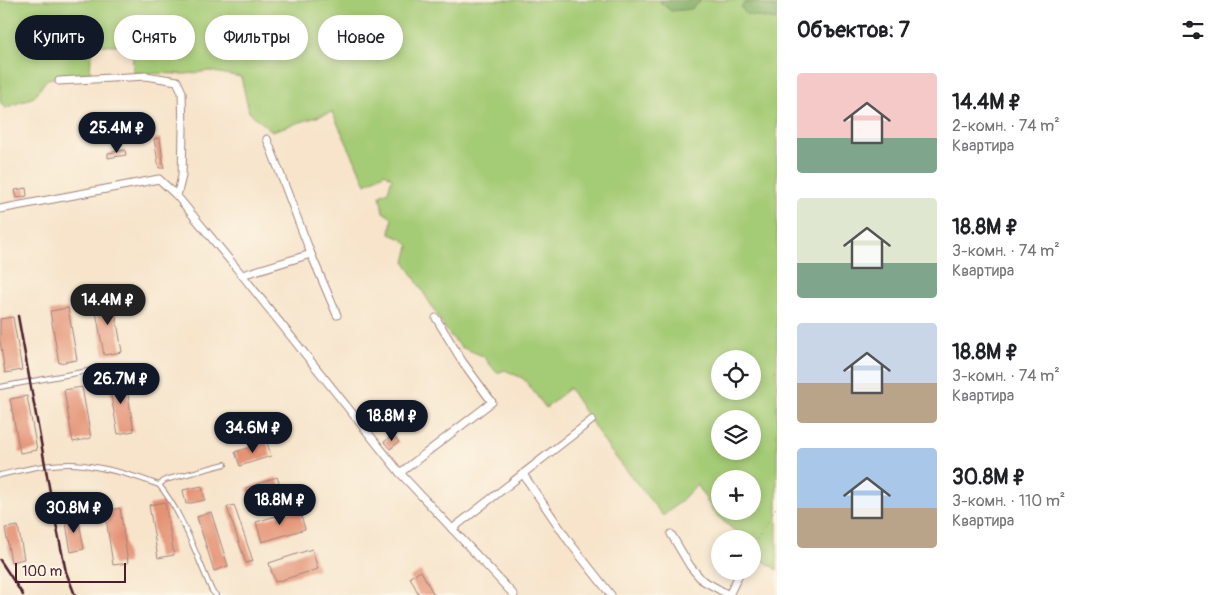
<!DOCTYPE html>
<html lang="ru">
<meta charset="utf-8">
<style>
body{margin:0;font-family:Pangolin,sans-serif;background:#f6f6f6;color:#202124;height:100vh;display:flex;flex-direction:column;font-size:19px;white-space:nowrap}
*{box-sizing:border-box;margin:0}
p{font-size:16px;color:#757577}
.icon{flex:none;width:28px;height:28px;fill:none;stroke:currentColor;stroke-width:2;stroke-linecap:round;stroke-linejoin:round}
.map{position:relative;flex:1;overflow:hidden}
.details{display:flex;flex-direction:column;background:#fff;width:450px}
.details>*{flex:none}
.guide{position:absolute;left:15px;top:15px;width:475px;height:45px;display:flex;gap:10px}
.buttons{position:absolute;left:711px;top:350px;display:grid;gap:10px}
.buttons a{display:grid;place-items:center;width:50px;height:50px;border-radius:50%;background:#fff;box-shadow:0 2px 8px #0003;font-size:25px}
.scale{position:absolute;left:15px;bottom:12px;width:111px;box-sizing:border-box;padding-left:5px;border:2px solid #4a1f2b;border-top:0;font-size:14px;line-height:18px;white-space:nowrap;color:#4a1f2b;-webkit-text-stroke:4px #fcf5e5;paint-order:stroke}
.price{position:absolute;translate:-50% -42px;padding:0 11px;border-radius:18px;background:#111827;color:#fff;font-size:16px;line-height:32px;filter:drop-shadow(0 1px 2px #0008)}
.price::after{content:'';position:absolute;left:50%;top:30px;width:15px;height:11px;margin-left:-8px;background:inherit;clip-path:polygon(0 0,100% 0,50% 100%)}
.price.on{background:#222;color:#fff}
ul{padding:0;list-style:none}
li{display:flex;align-items:center;gap:15px;height:125px;padding:0 20px}
li span{display:grid;place-items:center;flex:none;width:140px;height:100px;border-radius:5px;color:#555}
li>.icon{margin-inline-start:auto}
span .icon{width:60px;height:60px;fill:#fffc;stroke-width:1}
li b{font-size:21px}
h2{display:flex;justify-content:space-between;align-items:center;height:60px;padding:0 20px;font-size:21px}
.pill{padding:0 18px;border-radius:22px;background:#fff;box-shadow:0 2px 8px #0003;font-size:18px;line-height:45px}
.pill.on{background:#111827;color:#fff}
main{display:flex;flex:1;min-height:0}
.map>svg:first-child{display:block}
.green{fill:#a4cb75;stroke:#777550;fill-rule:evenodd}
.forest{fill:#83af66;stroke:#666748}
.building{fill:#e49274}
.lines{fill:none;stroke-linecap:round;stroke-linejoin:round}
.lane-casing{stroke:#a0827b;stroke-width:6}
.street-casing{stroke:#a0827b;stroke-width:9}
.path{stroke:#a0827b;stroke-width:1;stroke-dasharray:1 4;stroke-linecap:butt}
.lane{stroke:#fff;stroke-width:4}
.street{stroke:#fff;stroke-width:7}
.rail{stroke:#4a1f2b;stroke-width:2.5}
</style>
<main>
<div class="map">
<svg width="777" height="595" viewBox="0 0 777 595">
<rect width="100%" height="100%" fill="#fcf5e5"/>
<filter id="ink" filterUnits="userSpaceOnUse"><feTurbulence type="fractalNoise" baseFrequency=".02" numOctaves="2"/><feDisplacementMap in="SourceGraphic" scale="10" xChannelSelector="R" yChannelSelector="G"/><feConvolveMatrix kernelMatrix="1 2 1 2 8 2 1 2 1" color-interpolation-filters="sRGB"/></filter>
<filter id="wash" filterUnits="userSpaceOnUse"><feTurbulence type="fractalNoise" baseFrequency=".0096" numOctaves="4" result="noise"/><feDisplacementMap in="SourceGraphic" scale="20" xChannelSelector="R" yChannelSelector="G"/><feGaussianBlur stdDeviation="1.12" result="paint"/><feColorMatrix in="noise" values="0 0 0 0 0 0 0 0 0 0 0 0 0 0 0 0 0 1.4 0 .05"/><feComposite in="paint" operator="in"/></filter>
<g filter="url(#wash)">
<rect width="100%" height="100%" fill="#f7e4cb"/>
<path class="green" d="M0 0H661V3L691 9 702 0H777V8L754 2 775 20 777 17V570C763 560 753 557 752 539H744L714 513 697 484 682 500 663 516 609 449 569 388 546 408 524 379 505 370 497 373 483 356 461 347 448 333 405 262 409 246 402 239 390 234 392 218 383 212 380 195 388 191 392 178 385 173 366 184 332 112 272 131 249 112 241 77 209 71 186 74 133 73 132 45H97L91 56 90 73 47 79 34 97 5 108 0 102ZM720 359H752V391H720ZM720 419H752V451H720ZM720 479H752V511H720Z"/>
<g class="forest">
<path d="M661 0H702L691 9 671 11 661 3Z"/>
<path d="M754 2 777 8V17L775 20 746 14 741 7 744 3Z"/>
</g>
<g id="blocks">
<g class="building">
<path d="M160 138 164 168H159L154 139Z"/>
<path d="M125 150 126 155 108 158V153Z"/>
<path d="M26 188 27 196 17 198 15 190Z"/>
<path d="M113 298 122 352 104 355 94 301Z"/>
<path d="M68 308 77 360 59 363 50 311Z"/>
<path d="M13 317 22 370 5 373 0 341V319Z"/>
<path d="M125 377 134 431 118 434 108 380Z"/>
<path d="M82 387 91 438 73 442 64 390Z"/>
<path d="M27 396 37 450 20 453 10 399Z"/>
<path d="M393 435 399 442 390 449 384 442Z"/>
<path d="M267 442 271 456 240 466 235 452Z"/>
<path d="M277 477 282 491 251 502 246 488Z"/>
<path d="M202 486 205 500 186 504 183 490Z"/>
<path d="M165 502 174 555 158 558 149 505Z"/>
<path d="M234 505 253 561 246 563 227 507Z"/>
<path d="M120 508 128 563 113 565 105 511Z"/>
<path d="M299 509 305 529 262 542 256 522Z"/>
<path d="M211 512 228 566 214 571 197 517Z"/>
<path d="M78 516 84 549 71 552 65 518Z"/>
<path d="M18 526 24 559 11 562 5 528Z"/>
<path d="M312 549 318 569 275 582 269 563Z"/>
<path d="M421 571 434 595H419L410 577Z"/>
</g>
</g>
</g>
<g filter="url(#ink)">
<use href="#blocks" fill-opacity="0" stroke="#a0827b" stroke-width="1"/>
<g class="lines">
<defs>
<g id="lane">
<path d="M0 387 115 366"/>
<path d="M0 475C27 469 57 461 84 465 110 469 136 476 159 485L165 480 225 464"/>
<path d="M159 485C182 512 197 557 212 591L216 595"/>
</g>
<g id="street">
<path d="M59 81 146 76 177 81 182 92 183 130 182 176 177 196"/>
<path d="M267 139 311 254 337 315"/>
<path d="M0 209 159 179 177 196 242 275 400 473 514 595"/>
<path d="M242 275 311 254"/>
<path d="M400 473 492 402 462 361 436 318"/>
<path d="M523 474 570 543 611 595"/>
<path d="M452 529 592 420"/>
<path d="M671 534 690 566 702 580 729 595"/>
<path d="M729 595 741 571"/>
</g>
</defs>
<use href="#lane" class="lane-casing"/>
<use href="#street" class="street-casing"/>
<path class="path" d="M752 548 777 506"/>
<use href="#lane" class="lane"/>
<use href="#street" class="street"/>
<g class="rail">
<path d="M18 316 54 514 66 572 75 595"/>
<path d="M0 560 23 595"/>
</g>
</g>
</g>
</svg>
<div class="buttons">
<a><svg class="icon" aria-label="locate" viewBox="0 0 24 24"><circle cx="12" cy="12" r="6"/><path d="M12 2v4M12 18v4M2 12h4M18 12h4"/></svg></a>
<a><svg class="icon" aria-label="layers" viewBox="0 0 24 24"><path d="M12 4l9 5-9 5-9-5zM3 14l9 5 9-5"/></svg></a>
<a>+</a>
<a>−</a>
</div>
<div class="scale">100 m</div>
<b class="price" style="left:117px;top:154px">25.4M ₽</b>
<b class="price on" style="left:108px;top:326px">14.4M ₽</b>
<b class="price" style="left:121px;top:405px">26.7M ₽</b>
<b class="price" style="left:392px;top:442px">18.8M ₽</b>
<b class="price" style="left:253px;top:454px">34.6M ₽</b>
<b class="price" style="left:280px;top:526px">18.8M ₽</b>
<b class="price" style="left:74px;top:534px">30.8M ₽</b>
<div class="guide">
<a class="pill on">Купить</a>
<a class="pill">Снять</a>
<a class="pill">Фильтры</a>
<a class="pill">Новое</a>
</div>
</div>
<section class="details">
<h2>Объектов: 7<svg class="icon" aria-label="filters" viewBox="0 0 24 24"><path d="M4 7h16M4 17h16"/><circle cx="9" cy="7" r="2"/><circle cx="15" cy="17" r="2"/></svg></h2>
<ul>
<li><span style="background:linear-gradient(#f6c9c9 65%,#7fa58c 0)"><svg class="icon" aria-label="home" viewBox="0 0 24 24"><path d="M3 11l9-7 9 7M6 9v11h12V9"/></svg></span><div><b>14.4M ₽</b><p>2-комн. · 74 m²</p><p>Квартира</p></div></li>
<li><span style="background:linear-gradient(#dfe7d0 65%,#7fa58c 0)"><svg class="icon" aria-label="home" viewBox="0 0 24 24"><path d="M3 11l9-7 9 7M6 9v11h12V9"/></svg></span><div><b>18.8M ₽</b><p>3-комн. · 74 m²</p><p>Квартира</p></div></li>
<li><span style="background:linear-gradient(#c9d6e8 60%,#b9a48a 0)"><svg class="icon" aria-label="home" viewBox="0 0 24 24"><path d="M3 11l9-7 9 7M6 9v11h12V9"/></svg></span><div><b>18.8M ₽</b><p>3-комн. · 74 m²</p><p>Квартира</p></div></li>
<li><span style="background:linear-gradient(#a9c7e8 60%,#b9a48a 0)"><svg class="icon" aria-label="home" viewBox="0 0 24 24"><path d="M3 11l9-7 9 7M6 9v11h12V9"/></svg></span><div><b>30.8M ₽</b><p>3-комн. · 110 m²</p><p>Квартира</p></div></li>
</ul>
</section>
</main>
